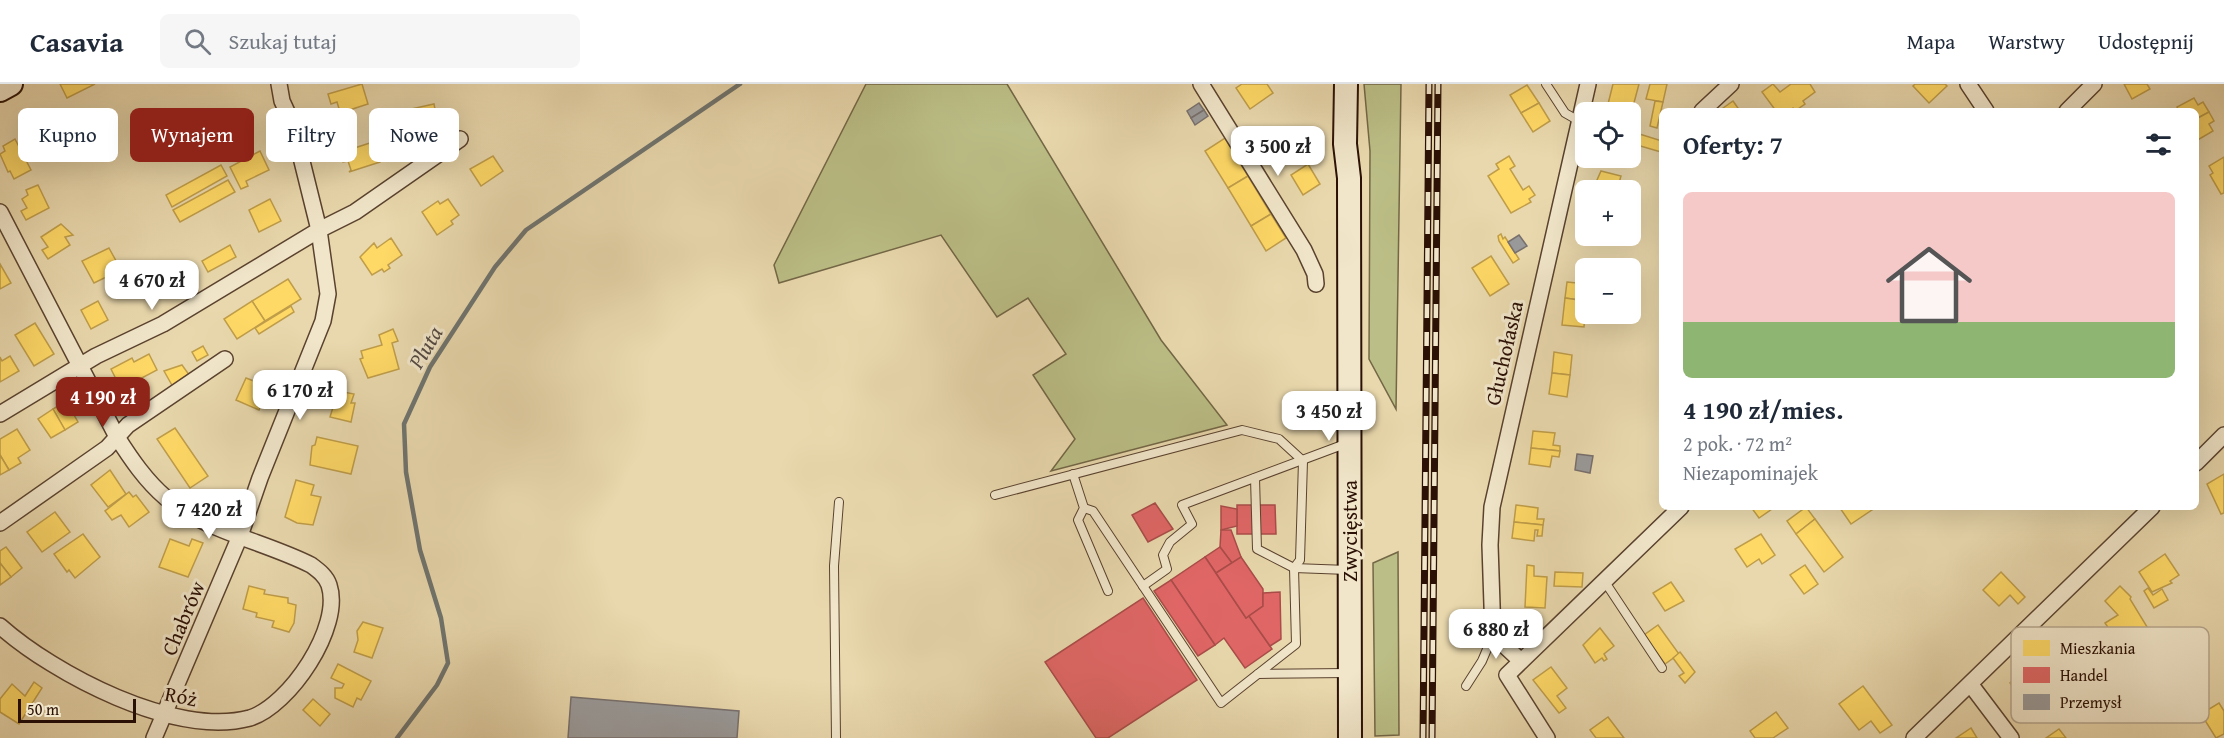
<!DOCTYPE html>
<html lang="pl">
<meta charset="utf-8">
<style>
body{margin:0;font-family:"Gentium Book Plus",serif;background:#f6f6f7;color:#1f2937;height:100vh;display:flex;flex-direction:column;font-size:22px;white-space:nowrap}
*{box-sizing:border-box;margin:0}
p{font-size:20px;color:#747a83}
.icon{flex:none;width:33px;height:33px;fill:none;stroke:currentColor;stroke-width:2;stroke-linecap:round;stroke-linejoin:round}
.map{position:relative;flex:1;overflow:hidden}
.side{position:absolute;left:1659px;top:24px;width:540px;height:402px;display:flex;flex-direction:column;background:#fff;border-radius:9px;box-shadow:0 6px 24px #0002}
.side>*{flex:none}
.top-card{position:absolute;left:18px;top:24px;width:570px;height:54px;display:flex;gap:12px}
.tools{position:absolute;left:1575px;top:18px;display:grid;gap:12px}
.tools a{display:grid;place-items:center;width:66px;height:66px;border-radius:9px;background:#fff;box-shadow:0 6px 24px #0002;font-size:30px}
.scale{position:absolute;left:18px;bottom:15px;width:118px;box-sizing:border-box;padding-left:6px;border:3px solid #2b1005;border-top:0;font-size:16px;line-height:21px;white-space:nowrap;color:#2b1005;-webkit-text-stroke:4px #f1e6ca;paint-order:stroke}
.price{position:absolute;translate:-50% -51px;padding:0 14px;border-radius:12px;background:#fff;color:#222;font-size:20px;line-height:39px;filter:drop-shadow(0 2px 3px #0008)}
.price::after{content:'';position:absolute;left:50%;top:36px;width:18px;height:14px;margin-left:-9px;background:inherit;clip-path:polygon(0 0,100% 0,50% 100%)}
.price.active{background:#8f2418;color:#fff}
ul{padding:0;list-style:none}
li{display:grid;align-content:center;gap:12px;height:318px;padding:0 24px}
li+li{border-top:2px solid #e0e1e3}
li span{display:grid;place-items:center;height:186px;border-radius:9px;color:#555}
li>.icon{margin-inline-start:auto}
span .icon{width:108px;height:108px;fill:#fffc;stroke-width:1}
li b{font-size:26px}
h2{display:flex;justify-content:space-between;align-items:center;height:72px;padding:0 24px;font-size:26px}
.chip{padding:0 21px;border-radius:9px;background:#fff;box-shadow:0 6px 24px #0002;font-size:21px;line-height:54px}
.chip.active{background:#8f2418;color:#fff}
header{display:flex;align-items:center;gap:36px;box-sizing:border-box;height:84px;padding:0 30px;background:#fff;border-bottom:2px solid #e0e1e3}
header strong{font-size:28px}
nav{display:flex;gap:33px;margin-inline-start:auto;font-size:21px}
.search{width:420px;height:54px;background:#f6f6f7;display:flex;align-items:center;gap:15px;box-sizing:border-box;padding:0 21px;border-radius:9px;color:#747a83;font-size:22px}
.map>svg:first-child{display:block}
.green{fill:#bbbe86;stroke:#736746;stroke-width:1.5}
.homes{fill:#ffd966;stroke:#bf9d49;stroke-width:1.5}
.shops{fill:#e06666;stroke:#aa4c49;stroke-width:1.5}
.industry{fill:#999;stroke:#78706d;stroke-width:1.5}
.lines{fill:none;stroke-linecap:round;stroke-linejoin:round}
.stream{stroke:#6f746f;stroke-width:4.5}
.lane-casing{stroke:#5a422f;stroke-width:10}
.street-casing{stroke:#5a422f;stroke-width:18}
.secondary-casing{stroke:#2b1005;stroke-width:26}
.lane{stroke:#f1e6ca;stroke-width:8}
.street{stroke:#f1e6ca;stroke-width:15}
.secondary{stroke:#f1e6ca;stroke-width:22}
.rail-casing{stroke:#2b1005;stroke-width:7}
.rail{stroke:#f1e6ca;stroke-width:4.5;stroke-dasharray:14;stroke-linecap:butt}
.labels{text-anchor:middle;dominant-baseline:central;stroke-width:6;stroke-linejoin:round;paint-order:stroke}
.street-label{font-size:21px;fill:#2b1005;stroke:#f1e6ca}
.water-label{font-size:22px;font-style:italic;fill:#534a43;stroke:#f1e6ca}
.key{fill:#f1e6ca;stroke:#b6a68f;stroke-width:1.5}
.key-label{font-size:16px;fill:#2b1005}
</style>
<header>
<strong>Casavia</strong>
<div class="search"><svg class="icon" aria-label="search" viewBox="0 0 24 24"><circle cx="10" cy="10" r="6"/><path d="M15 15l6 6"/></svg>Szukaj tutaj</div>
<nav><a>Mapa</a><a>Warstwy</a><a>Udostępnij</a></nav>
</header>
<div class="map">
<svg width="2224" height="654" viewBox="0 0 2224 654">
<rect width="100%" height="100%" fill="#e9d8ad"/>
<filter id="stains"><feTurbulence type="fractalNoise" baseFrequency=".00333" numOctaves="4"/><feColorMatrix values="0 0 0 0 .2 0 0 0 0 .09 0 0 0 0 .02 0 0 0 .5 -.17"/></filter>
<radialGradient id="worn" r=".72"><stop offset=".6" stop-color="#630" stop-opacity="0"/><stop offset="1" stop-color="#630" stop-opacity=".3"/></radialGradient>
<g class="green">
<path d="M866 0H1007L1161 256 1227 341 1051 387 1075 355 1033 291 1066 270 1028 214 997 233 941 151 779 199 774 181Z"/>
<path d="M1364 0H1401L1396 325 1369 275 1370 67Z"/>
<path d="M1398 468 1399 651 1375 652 1373 479Z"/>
</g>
<g class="homes">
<path d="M60 0H95L67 14Z"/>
<path d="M362 0 368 20 337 30 340 28 337 18 331 20 328 10Z"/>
<path d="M1242 0H1267L1273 9 1250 25 1236 4Z"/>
<path d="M1613 0H1639L1631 30 1607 24Z"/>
<path d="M1650 0H1667L1663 18 1646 15Z"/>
<path d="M1773 0 1780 8 1791 0H1810L1815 8 1803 17 1805 20 1795 27 1793 24 1789 27H1776L1762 8Z"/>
<path d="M1915 0H1945L1947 2 1929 19 1913 2Z"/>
<path d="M2124 0H2147L2150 5 2132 15Z"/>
<path d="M1527 1 1539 19 1521 29 1510 11Z"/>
<path d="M2194 14 2198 21 2203 18 2209 28 2196 35V27H2179L2177 23Z"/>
<path d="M1655 17 1663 18 1657 44 1650 42Z"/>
<path d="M1733 17 1740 27H1719Z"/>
<path d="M1539 19 1550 37 1533 48 1521 29Z"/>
<path d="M434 20 438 41 416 48 411 25Z"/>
<path d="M2209 28 2214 37 2209 40 2213 47 2196 57V35Z"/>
<path d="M1633 48 1662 57 1661 68 1630 59Z"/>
<path d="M1225 54 1248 92 1228 104 1205 67Z"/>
<path d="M15 55 31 86 14 95 10 87 8 88 0 70 5 67 3 62Z"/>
<path d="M373 58 380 78 349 88 351 86 348 77 343 78 339 69Z"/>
<path d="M260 67 269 86 246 97 248 102 241 105 230 83Z"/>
<path d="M493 72 503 87 481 102 470 85Z"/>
<path d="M1509 72 1515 82 1510 85 1523 106 1529 102 1535 111 1529 115 1531 118 1511 129 1488 92 1499 85 1496 80Z"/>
<path d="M2224 73V109L2221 110 2210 91 2213 89 2209 82Z"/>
<path d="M1308 80 1320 100 1303 111 1291 91Z"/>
<path d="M221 81 227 92 172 123 166 111Z"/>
<path d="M1601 87 1621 92 1617 106 1593 105Z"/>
<path d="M1248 92 1271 130 1251 142 1228 104Z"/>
<path d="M228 96 235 108 180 138 173 126Z"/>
<path d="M38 101 49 124 26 136 21 127 27 124 22 115 28 111 26 106Z"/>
<path d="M270 115 281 137 259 148 249 126Z"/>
<path d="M448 115 459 131 451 137 453 140 437 151 422 128 438 117 440 120Z"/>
<path d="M1271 130 1286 154 1266 167 1251 142Z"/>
<path d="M61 140 73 151 65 153 70 161 48 175 42 166 48 163 41 153Z"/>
<path d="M1501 150 1503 155 1505 153 1519 175 1513 179 1499 157 1498 152Z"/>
<path d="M391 154 402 171 388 181 390 184 384 188 382 185 372 191 360 173 374 159 377 164Z"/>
<path d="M230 161 236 173 208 188 202 177Z"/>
<path d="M109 164 121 186 94 199 82 177Z"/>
<path d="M1491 172 1509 200 1490 212 1472 184Z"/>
<path d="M0 180 11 199 0 205Z"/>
<path d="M288 195 301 215 265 237 252 217Z"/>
<path d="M1567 198 1586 200V217L1565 214Z"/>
<path d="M1565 214 1586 217 1584 243 1562 241Z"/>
<path d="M98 217 108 236 91 245 81 226Z"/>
<path d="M252 217 265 237 237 255 224 235Z"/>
<path d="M291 222 294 228 259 250 255 244Z"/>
<path d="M35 239 54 270 34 282 15 251Z"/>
<path d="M393 245 398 257 392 259 399 285 368 294 360 275 363 274 361 267 382 261 379 251Z"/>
<path d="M203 262 208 271 197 277 192 268Z"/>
<path d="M1554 268 1572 271 1570 291 1552 289Z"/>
<path d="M149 270 157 286 121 305 111 285 132 274 134 278Z"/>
<path d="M10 272 19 287 0 298V273L2 277Z"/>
<path d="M182 281 190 292 173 303 164 287Z"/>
<path d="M1552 289 1570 291 1567 313 1549 310Z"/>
<path d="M246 294 269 303 259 326 236 316Z"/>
<path d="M338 307 354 310 351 319H355L351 338 330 333Z"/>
<path d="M66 317 78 338 65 346 53 325Z"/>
<path d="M53 325 65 346 51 354 38 335Z"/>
<path d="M175 344 208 392 190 404 157 355Z"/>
<path d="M17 345 30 366 18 374 21 379 9 386 0 371V355Z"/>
<path d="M1533 347 1555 349 1553 361 1560 362V367L1531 364Z"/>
<path d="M317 353 358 362 351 390 310 381 312 362 315 361Z"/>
<path d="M1531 364 1560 367 1559 373 1552 372 1550 383 1529 380Z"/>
<path d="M0 371 9 386 0 391Z"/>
<path d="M110 386 126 410 108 423 91 401Z"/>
<path d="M2224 390V429L2221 430 2207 400Z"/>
<path d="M296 396 314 401 311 411 321 413 313 441 297 439 285 433Z"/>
<path d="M129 408 133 413 136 411 149 428 129 443 121 431 112 436 105 427Z"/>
<path d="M1516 421 1538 424 1537 435H1544L1543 441 1514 438Z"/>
<path d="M1751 423H1775L1759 434Z"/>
<path d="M1806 423 1815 435 1796 450 1787 437Z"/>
<path d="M1842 423H1874L1875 424 1851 440 1840 424Z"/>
<path d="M55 428 70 448 42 468 27 448Z"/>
<path d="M1815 435 1843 473 1824 488 1796 450Z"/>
<path d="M1514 438 1543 441 1542 452H1537L1538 446H1535L1534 457 1512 454Z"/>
<path d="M83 450 100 473 75 494 69 486 67 488 54 470Z"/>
<path d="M1761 450 1775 471 1762 480 1759 475 1747 483 1735 465Z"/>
<path d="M170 455 189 462 192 455 203 459 188 493 159 483Z"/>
<path d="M6 463 22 484 11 493 0 479V467Z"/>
<path d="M2165 470 2179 491 2170 497 2172 499 2152 508 2139 488Z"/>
<path d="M0 479 11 493 0 501Z"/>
<path d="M1527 481 1534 482V492L1547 493 1545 524 1525 523Z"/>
<path d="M1805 481 1818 500 1804 510 1790 491Z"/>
<path d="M1555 488 1583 489 1582 503 1554 502Z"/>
<path d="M2001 488 2025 513 2018 520 2010 511 1999 522 1983 506Z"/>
<path d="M1671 498 1684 517 1665 527 1653 509Z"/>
<path d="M249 502 265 506 264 510 288 514V519L296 521 294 539 289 548 272 543 274 537 256 533 257 529 243 525Z"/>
<path d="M2120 502 2131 513 2130 515 2152 551 2137 561 2134 557 2122 564 2105 539 2118 531 2105 517Z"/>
<path d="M2148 504 2153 511 2162 505 2168 516 2154 524 2144 507Z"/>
<path d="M363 538 383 544 372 574 354 568 358 556 357 547Z"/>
<path d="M1658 541 1679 570 1665 580 1644 551Z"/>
<path d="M1600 544 1614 562 1604 570 1607 575 1604 577 1602 574 1595 579 1583 561Z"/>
<path d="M1680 568 1695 588 1685 599 1679 592 1684 589 1673 574Z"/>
<path d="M2035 578 2054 605 2037 617 2035 614 2025 621 2010 599Z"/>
<path d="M338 580 371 597 361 616 357 614 353 623 335 614V604H342L344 600 331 594Z"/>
<path d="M1551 583 1567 604 1557 612 1566 624 1559 629 1533 596Z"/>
<path d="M34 598 42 604 19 640 0 628V615L12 600 25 612Z"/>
<path d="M1863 602 1892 641 1880 649 1871 637 1859 646 1839 620Z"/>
<path d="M313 615 330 630 320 642 303 626Z"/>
<path d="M2219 619 2224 627V650L2216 654 2201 630Z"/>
<path d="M1776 628 1788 644 1773 654H1755L1750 647Z"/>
<path d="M1608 633 1624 654H1596L1590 646Z"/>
<path d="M1971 644 1977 654H1956Z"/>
<path d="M2059 645 2066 654H2046Z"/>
</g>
<g class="shops">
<path d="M1155 419 1173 445 1148 458 1132 431Z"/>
<path d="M1237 421H1275L1276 450H1237Z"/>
<path d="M1221 422 1237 425V442L1221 446Z"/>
<path d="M1221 446H1231L1241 473 1232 479 1220 463Z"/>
<path d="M1220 463 1232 479 1216 489 1205 473Z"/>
<path d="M1205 473 1246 534 1249 532 1272 565 1245 584 1224 554 1215 561 1171 496Z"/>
<path d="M1241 473 1263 505V522L1246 534 1216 489Z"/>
<path d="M1171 496 1215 561 1198 572 1154 507Z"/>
<path d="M1280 508 1281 555 1270 562 1249 532 1263 522V509Z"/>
<path d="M1143 514 1197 596 1108 654H1096L1045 578Z"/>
</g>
<g class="industry">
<path d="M1199 19 1204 26 1191 34 1187 27Z"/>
<path d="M1204 26 1208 32 1195 41 1191 34Z"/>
<path d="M1519 151 1527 162 1515 169 1508 158Z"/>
<path d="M1577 370 1593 372 1590 389 1575 386Z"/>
<path d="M571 613 739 627 737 654H568Z"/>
</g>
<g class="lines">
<path class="stream" d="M397 654 437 601 448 579 441 534 420 466 406 388 404 340 430 283 495 183 526 146 740 0"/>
<defs>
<g id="lane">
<path d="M1546 0 1565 29 1579 37"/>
<path d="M1073 390 1084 424 1078 436 1108 507"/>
<path d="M1255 394 1257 465 1294 484 1348 486"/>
<path d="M995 411 1242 346 1279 355 1303 377 1300 476 1294 484 1296 560 1221 619 1093 427 1084 424"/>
<path d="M1605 498 1662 584"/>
<path d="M1143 502 1167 485 1163 471 1170 458 1192 440 1182 421 1345 360"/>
<path d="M1258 590 1348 589"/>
<path d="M1466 602 1482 577 1493 551"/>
<path d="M836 654 834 482 839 418"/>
</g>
<g id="street">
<path d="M1201 0 1304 166 1315 190 1316 200"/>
<path d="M1968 0 1986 27"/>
<path d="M1702 27 1731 0"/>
<path d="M2067 27 2094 0"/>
<path d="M0 128 117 353C131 375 146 397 166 414 205 447 266 458 311 481 319 487 326 492 329 501 343 543 289 622 250 634 175 654 54 590 0 542"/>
<path d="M0 330 96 272 163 240 319 146 293 41 282 17 279 0"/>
<path d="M2196 379 2224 351"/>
<path d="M0 439 107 364 128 341 225 275"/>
<path d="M1521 577 1493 551 1490 461 1492 423 1588 0"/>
<path d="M1971 601 2011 654"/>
<path d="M154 654 240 452 260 394 323 237 328 210 319 146 355 128 460 55"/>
<path d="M1547 654 1507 591 1681 423"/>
<path d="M1914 654 2152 423"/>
</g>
<g id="secondary">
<path d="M1346 0 1345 60 1349 94 1350 654"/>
<path d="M0 6 11 0"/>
</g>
</defs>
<use href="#lane" class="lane-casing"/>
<use href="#street" class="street-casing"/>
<use href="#secondary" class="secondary-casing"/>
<use href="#lane" class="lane"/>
<use href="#street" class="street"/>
<use href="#secondary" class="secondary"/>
<defs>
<g id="rail">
<path d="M1423 654 1429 0"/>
<path d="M1432 654 1438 0"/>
</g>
</defs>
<use href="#rail" class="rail-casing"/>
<use href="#rail" class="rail"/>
</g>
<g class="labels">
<g class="street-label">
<text transform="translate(1504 269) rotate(-77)">Głuchołaska</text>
<text transform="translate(1349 447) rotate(-90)">Zwycięstwa</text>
<text transform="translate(183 534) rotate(-67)">Chabrów</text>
<text transform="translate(181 612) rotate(11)">Róż</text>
</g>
<g class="water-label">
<text transform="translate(425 263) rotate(-59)">Pluta</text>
</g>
</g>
<rect x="2011" y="543" width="198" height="96" rx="9" class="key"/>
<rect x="2023" y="556" width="27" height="16" fill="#ffd966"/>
<rect x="2023" y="583" width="27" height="16" fill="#e06666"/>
<rect x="2023" y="610" width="27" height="16" fill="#999"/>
<g class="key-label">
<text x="2060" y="570">Mieszkania</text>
<text x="2060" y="597">Handel</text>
<text x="2060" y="624">Przemysł</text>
</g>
<rect width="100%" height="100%" filter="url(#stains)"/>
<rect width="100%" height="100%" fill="url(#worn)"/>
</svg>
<div class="tools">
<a><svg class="icon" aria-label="locate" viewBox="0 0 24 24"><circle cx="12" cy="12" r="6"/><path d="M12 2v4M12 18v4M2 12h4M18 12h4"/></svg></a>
<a>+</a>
<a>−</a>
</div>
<div class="scale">50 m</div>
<b class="price" style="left:1278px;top:93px">3 500 zł</b>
<b class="price" style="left:152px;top:227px">4 670 zł</b>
<b class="price" style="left:300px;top:337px">6 170 zł</b>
<b class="price active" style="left:103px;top:344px">4 190 zł</b>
<b class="price" style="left:1329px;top:358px">3 450 zł</b>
<b class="price" style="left:209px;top:456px">7 420 zł</b>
<b class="price" style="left:1496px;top:576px">6 880 zł</b>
<div class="top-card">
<a class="chip">Kupno</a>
<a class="chip active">Wynajem</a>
<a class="chip">Filtry</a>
<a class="chip">Nowe</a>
</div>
<section class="side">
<h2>Oferty: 7<svg class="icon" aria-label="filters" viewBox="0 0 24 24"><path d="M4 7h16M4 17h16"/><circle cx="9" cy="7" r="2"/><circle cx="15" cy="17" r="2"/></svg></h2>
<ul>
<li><span style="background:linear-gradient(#f6c9c9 70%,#8fb573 0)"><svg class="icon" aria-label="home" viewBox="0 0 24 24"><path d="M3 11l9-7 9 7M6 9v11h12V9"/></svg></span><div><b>4 190 zł/mies.</b><p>2 pok. · 72 m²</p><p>Niezapominajek</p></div></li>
</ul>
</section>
</div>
